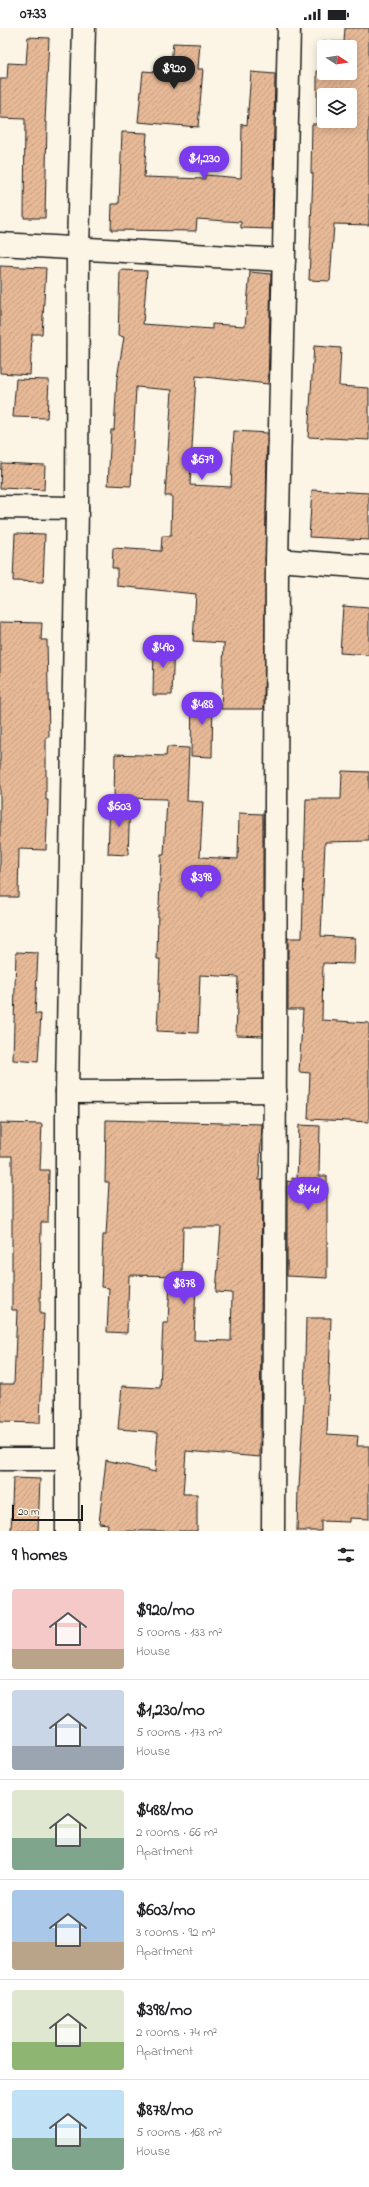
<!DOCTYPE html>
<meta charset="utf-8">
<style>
body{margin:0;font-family:"Indie Flower",sans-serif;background:#f2f2f2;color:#202124;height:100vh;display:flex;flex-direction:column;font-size:15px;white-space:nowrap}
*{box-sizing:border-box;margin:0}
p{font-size:13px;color:#757577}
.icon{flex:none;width:22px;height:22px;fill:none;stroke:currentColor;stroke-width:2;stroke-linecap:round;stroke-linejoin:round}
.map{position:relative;height:1503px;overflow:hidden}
.side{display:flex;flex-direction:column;background:#fff;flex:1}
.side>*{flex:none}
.needle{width:26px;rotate:102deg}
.controls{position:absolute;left:317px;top:12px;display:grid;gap:8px}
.controls a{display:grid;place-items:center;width:40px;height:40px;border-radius:4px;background:#fff;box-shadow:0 2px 10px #0003;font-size:20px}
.scale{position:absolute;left:12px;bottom:10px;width:71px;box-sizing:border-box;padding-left:4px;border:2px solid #1c1c1c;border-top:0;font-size:11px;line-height:14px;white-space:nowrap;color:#1c1c1c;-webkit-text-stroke:3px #fcf5e5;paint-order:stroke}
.price{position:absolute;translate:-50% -34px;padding:0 9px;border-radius:14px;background:#7c3aed;color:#fff;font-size:13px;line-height:26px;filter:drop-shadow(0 1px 2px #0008)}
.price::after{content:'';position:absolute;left:50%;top:24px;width:12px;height:9px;margin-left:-6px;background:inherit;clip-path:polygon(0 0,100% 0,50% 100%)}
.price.current{background:#222;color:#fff}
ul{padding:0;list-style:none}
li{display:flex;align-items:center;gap:12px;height:100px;padding:0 12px}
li+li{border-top:1px solid #e0e0e0}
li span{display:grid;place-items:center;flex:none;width:112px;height:80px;border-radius:4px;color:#555}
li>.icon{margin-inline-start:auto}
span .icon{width:48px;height:48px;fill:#fffc;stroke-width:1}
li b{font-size:17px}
h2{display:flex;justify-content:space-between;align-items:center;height:48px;padding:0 12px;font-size:17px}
.status{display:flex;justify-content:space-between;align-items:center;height:28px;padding:0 20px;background:#fff;direction:ltr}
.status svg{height:11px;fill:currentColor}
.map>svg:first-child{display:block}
.building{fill:url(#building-hatch);stroke:#1c1c1c;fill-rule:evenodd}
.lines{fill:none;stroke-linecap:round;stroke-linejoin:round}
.minor-casing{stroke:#1c1c1c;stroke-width:25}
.minor{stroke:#fcf5e5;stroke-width:22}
</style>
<div class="status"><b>07:33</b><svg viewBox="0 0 49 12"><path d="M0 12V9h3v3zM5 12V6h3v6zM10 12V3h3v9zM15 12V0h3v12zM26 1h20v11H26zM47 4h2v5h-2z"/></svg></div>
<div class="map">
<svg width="369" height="1503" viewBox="0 0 369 1503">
<defs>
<pattern id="building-hatch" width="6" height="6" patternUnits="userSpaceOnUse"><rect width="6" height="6" fill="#e7b997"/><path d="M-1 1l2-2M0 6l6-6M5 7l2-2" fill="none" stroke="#c69e82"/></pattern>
</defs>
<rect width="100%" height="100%" fill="#fcf5e5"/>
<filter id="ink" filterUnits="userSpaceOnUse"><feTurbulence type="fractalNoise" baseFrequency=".025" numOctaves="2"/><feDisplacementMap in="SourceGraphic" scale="8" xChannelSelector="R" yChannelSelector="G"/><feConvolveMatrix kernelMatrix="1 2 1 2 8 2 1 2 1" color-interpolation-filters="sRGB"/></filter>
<g filter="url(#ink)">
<g class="building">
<path d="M345 0H369V197L334 196 330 253 309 252 313 145H311L312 96H317V43H322L323 14H344ZM324 19H350V45H324ZM324 67H350V93H324Z"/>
<path d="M28 9 49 10 45 94H47L45 190H24L25 91 0 90V51H7L8 35 26 36Z"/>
<path d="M173 15 200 16 198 41H203L198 99 138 94 143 43 170 45Z"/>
<path d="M251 44 275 46 272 201 241 200V194L197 191 196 203 111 202 112 176H119L122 104 147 105 144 149 205 151V147L241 150 242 96 247 97Z"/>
<path d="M0 238 46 240 42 306H32L30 347 0 345Z"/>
<path d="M120 242 147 243 143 296 212 301V296L245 298 250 244 271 246 268 356 196 348 190 457 231 459 234 403 267 405 264 681H221L224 615 193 613 196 566 117 558V540H112L113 520 161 523 162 508H171L172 468H165L172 362 136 359 131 458 108 457 111 402H114L117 350 124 309 118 308Z"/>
<path d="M314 318 341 320 339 358 369 360V412L308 409Z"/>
<path d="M16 351 49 352 47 390 13 389Z"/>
<path d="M1 435 45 437 44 462 0 460Z"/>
<path d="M312 462 369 465V512L309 509Z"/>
<path d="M15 505 45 506 43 554 13 553Z"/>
<path d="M343 578 369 580V627L340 625Z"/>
<path d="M0 594 42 595 41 612H47L49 709H46V772H48L46 822 19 821 18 869H0Z"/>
<path d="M154 616H174L172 667H153Z"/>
<path d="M192 667H213L212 729 191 728Z"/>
<path d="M167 719 189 720 187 773 203 774 200 829 238 831 239 785 263 786V1008L236 1007 238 949 200 947 198 1005 157 1003 160 931H157L158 879H159L161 827H164L167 771 114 770 115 726 166 728Z"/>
<path d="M342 743 369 744V813L325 814 321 908 355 910 354 936 323 935 322 992 369 995V1094L308 1091 310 1045 299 1044 303 981H288V910H302L306 771H341Z"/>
<path d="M110 772 130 773 128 827 108 826Z"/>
<path d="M16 924 38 925 35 986H41L38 1034 13 1032Z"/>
<path d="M106 1092 262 1096 259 1152H262L260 1429 186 1423 183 1466H197V1503H107L108 1496 99 1495 106 1432 155 1444 158 1404 118 1401 122 1358 160 1360 163 1295H168L170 1252H196L194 1312 231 1313 232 1265 216 1264 221 1199H183L182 1248 129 1247 127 1305 107 1304 109 1260 101 1259 103 1207H106L109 1154H105Z"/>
<path d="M0 1095 42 1096 40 1142H49L48 1194H41L40 1286H44L40 1395 0 1394V1356H14L17 1282H12V1128H0Z"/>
<path d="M299 1097 320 1098 319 1148H327V1250L287 1248V1153L292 1154V1150L297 1151Z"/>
<path d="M306 1290H331L327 1406 358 1408 357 1418H369V1491L349 1490V1494L321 1493V1503H297L298 1459H299L304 1371Z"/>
<path d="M13 1450 40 1451 38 1503H11Z"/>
</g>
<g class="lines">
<defs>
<g id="minor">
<path d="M0 216 284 232"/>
<path d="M0 479 77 480"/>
<path d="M277 532 369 539"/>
<path d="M67 1064 275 1063"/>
<path d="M0 1431H68"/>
<path d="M67 1503V1064L77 480 78 220 84 0"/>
<path d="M273 1503 277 532 289 0"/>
</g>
</defs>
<use href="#minor" class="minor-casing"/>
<use href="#minor" class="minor"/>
</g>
</g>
</svg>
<div class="controls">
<a><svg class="needle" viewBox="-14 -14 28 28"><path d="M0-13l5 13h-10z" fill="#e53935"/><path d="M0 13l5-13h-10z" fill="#757577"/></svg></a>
<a><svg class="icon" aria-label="layers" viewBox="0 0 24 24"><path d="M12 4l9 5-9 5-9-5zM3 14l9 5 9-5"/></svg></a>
</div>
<div class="scale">20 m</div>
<b class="price current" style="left:174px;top:62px">$920</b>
<b class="price" style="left:204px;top:152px">$1,230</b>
<b class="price" style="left:202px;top:453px">$679</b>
<b class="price" style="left:163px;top:641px">$490</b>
<b class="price" style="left:202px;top:698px">$488</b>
<b class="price" style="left:119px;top:800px">$603</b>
<b class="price" style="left:201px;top:871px">$398</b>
<b class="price" style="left:308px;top:1183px">$441</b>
<b class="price" style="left:184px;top:1277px">$878</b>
</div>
<section class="side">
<h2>9 homes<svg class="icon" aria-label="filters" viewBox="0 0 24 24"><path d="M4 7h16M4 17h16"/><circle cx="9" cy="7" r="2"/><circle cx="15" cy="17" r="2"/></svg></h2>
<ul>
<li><span style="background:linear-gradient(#f6c9c9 75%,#b9a48a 0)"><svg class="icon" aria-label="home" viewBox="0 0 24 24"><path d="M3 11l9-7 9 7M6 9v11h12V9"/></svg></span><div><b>$920/mo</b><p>5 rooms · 133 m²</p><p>House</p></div></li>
<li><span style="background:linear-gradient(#c9d6e8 70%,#9aa5b1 0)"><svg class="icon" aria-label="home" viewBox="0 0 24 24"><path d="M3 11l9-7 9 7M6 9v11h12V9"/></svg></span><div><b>$1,230/mo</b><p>5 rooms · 173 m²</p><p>House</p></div></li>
<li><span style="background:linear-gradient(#dfe7d0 60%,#7fa58c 0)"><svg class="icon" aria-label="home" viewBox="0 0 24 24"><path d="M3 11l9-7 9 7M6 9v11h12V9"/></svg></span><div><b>$488/mo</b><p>2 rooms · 66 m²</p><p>Apartment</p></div></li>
<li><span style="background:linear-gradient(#a9c7e8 65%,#b9a48a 0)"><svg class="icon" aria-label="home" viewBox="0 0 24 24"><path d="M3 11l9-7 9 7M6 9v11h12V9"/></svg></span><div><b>$603/mo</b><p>3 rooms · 92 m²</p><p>Apartment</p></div></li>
<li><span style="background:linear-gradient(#dfe7d0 65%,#8fb573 0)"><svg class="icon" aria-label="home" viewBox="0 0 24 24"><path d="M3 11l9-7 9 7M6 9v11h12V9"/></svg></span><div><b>$398/mo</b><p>2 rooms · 74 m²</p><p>Apartment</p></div></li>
<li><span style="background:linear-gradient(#bfe0f5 60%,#7fa58c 0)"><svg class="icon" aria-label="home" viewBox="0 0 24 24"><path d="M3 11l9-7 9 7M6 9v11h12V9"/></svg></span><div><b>$878/mo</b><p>5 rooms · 168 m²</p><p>House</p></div></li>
</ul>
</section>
